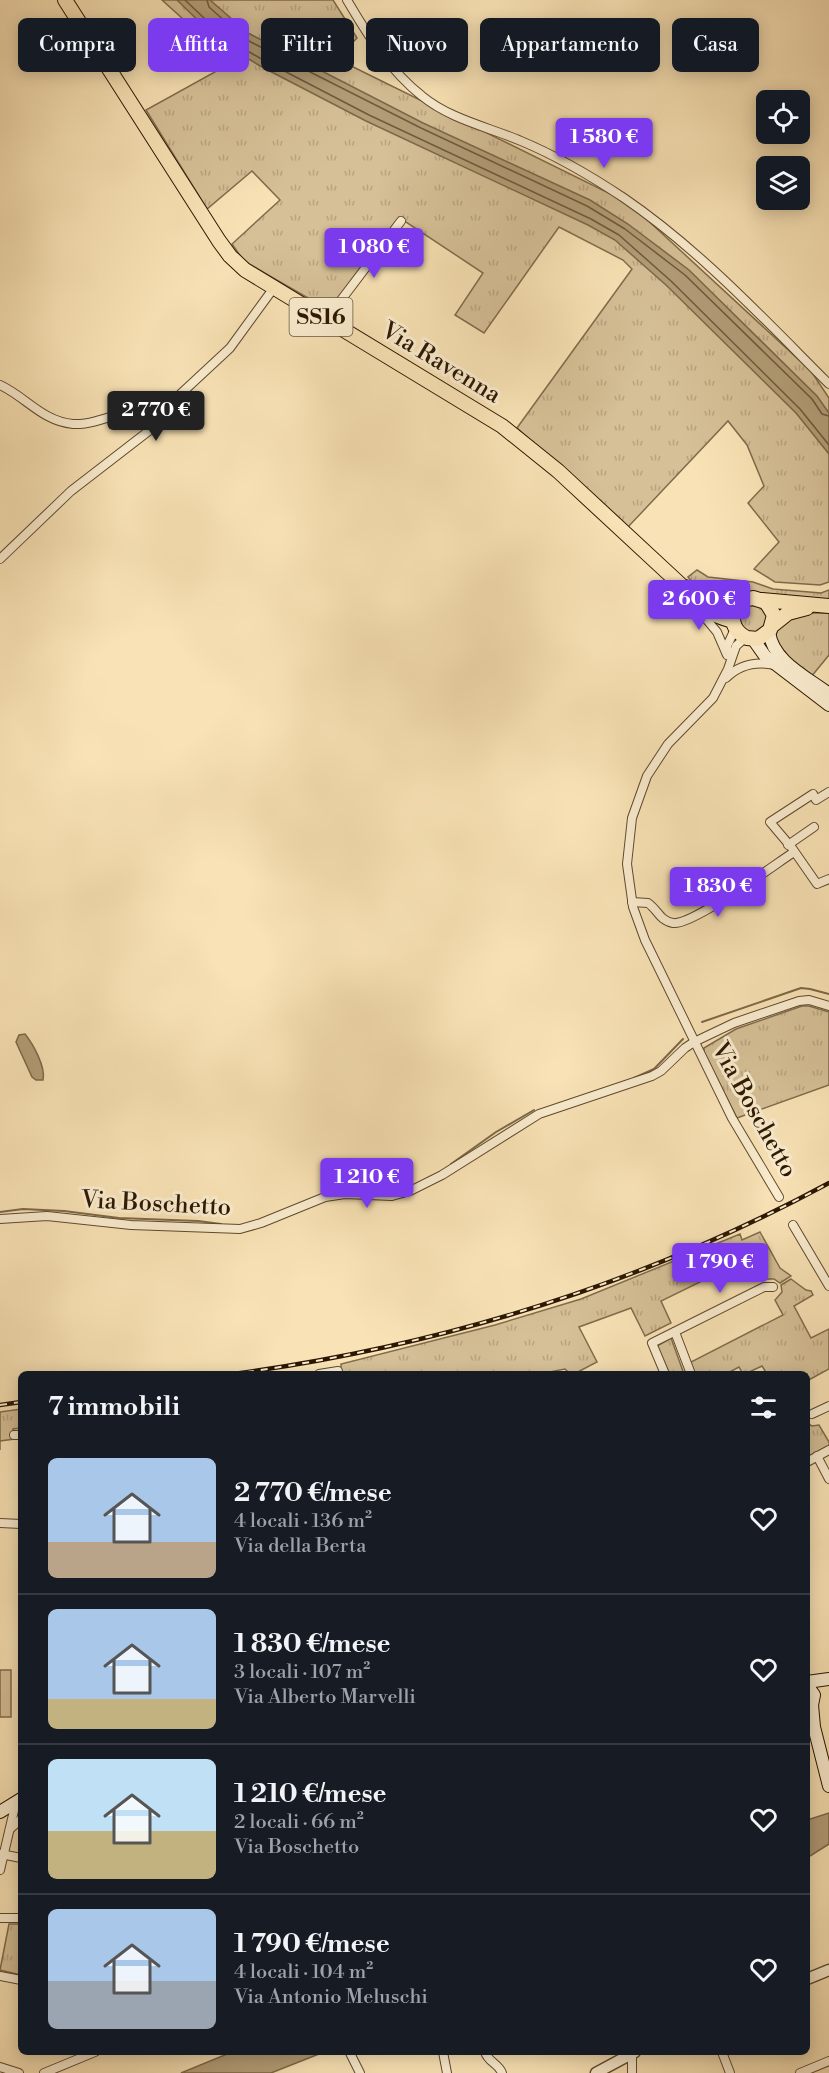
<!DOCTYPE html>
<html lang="it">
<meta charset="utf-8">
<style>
body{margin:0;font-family:"Libre Bodoni",serif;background:#242831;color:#f1f3f6;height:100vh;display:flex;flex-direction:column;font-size:22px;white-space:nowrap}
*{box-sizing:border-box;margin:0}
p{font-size:20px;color:#9ea1a6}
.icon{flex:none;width:33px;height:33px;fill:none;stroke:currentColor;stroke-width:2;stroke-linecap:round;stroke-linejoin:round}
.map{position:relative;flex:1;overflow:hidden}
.panel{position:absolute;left:18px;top:1371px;width:792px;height:684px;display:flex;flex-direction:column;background:#171b24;border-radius:9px;box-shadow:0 3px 15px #0003}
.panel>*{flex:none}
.hud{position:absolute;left:18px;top:18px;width:794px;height:54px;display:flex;gap:12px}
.controls{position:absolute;left:756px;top:90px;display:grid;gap:12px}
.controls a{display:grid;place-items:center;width:54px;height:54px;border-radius:9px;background:#171b24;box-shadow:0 3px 15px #0003;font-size:30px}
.price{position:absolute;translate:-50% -51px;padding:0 14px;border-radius:6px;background:#7c3aed;color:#fff;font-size:20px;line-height:39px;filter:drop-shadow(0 2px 3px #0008)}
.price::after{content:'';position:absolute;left:50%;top:36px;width:18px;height:14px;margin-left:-9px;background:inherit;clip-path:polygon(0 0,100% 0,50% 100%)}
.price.selected{background:#222;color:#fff}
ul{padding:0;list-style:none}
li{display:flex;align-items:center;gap:18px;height:150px;padding:0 30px}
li+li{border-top:2px solid #363941}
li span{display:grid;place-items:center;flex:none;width:168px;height:120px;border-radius:9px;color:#555}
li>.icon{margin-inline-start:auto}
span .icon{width:72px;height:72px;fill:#fffc;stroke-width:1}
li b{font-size:26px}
h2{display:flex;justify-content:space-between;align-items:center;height:72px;padding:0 30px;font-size:26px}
.tag{padding:0 21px;border-radius:9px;background:#171b24;box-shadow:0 3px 15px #0003;font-size:21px;line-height:54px}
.tag.selected{background:#7c3aed;color:#fff}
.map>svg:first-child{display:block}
.grass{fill:url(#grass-tufts);stroke:#806c4c;stroke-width:1.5}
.pitch{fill:#d6c097;stroke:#806c4c;stroke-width:1.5}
.water{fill:#b39e78;stroke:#7d6848;stroke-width:1.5}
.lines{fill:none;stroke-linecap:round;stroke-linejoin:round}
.shore{stroke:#6f5a3c;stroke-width:1.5}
.stream{stroke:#7d6848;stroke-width:2}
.minor-casing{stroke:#5e4a2e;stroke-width:10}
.tertiary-casing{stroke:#5e4a2e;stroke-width:13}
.secondary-casing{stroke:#2b1701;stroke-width:14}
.primary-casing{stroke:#2b1701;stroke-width:16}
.minor{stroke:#fbedd0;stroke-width:8}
.tertiary{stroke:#fbedd0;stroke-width:10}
.secondary{stroke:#fbedd0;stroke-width:12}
.primary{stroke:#f9e3b6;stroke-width:14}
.rail-casing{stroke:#2b1701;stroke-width:4.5}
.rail{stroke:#fbedd0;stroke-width:2;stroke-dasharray:7;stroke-linecap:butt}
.labels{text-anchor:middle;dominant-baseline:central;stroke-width:6;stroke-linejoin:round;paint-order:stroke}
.shield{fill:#fbedd0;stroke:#69573f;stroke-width:1.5}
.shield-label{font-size:22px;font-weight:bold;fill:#2b1701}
.street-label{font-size:24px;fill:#2b1701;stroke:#fbedd0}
</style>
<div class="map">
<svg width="829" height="2073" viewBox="0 0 829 2073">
<defs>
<pattern id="grass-tufts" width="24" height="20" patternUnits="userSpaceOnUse" patternTransform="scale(1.5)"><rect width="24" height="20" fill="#d6c097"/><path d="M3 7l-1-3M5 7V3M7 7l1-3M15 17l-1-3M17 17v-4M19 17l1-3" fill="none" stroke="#b8a480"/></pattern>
</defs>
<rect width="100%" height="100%" fill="#f9e3b6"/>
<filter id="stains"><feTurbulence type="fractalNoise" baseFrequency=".00333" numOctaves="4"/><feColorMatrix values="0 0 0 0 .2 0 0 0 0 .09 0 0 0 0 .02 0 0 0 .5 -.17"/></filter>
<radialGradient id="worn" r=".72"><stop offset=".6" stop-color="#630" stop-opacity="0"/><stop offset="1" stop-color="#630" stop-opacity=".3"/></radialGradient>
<g class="grass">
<path d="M162 0H333L357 38 337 59 629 203 811 371 829 398V582L820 585 775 582 754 569 779 542 748 503 764 486 747 445 728 421 628 527 517 428 632 269 623 260 559 227 484 333 455 315 483 273 400 218 329 310 244 261 232 244 280 200 252 171 207 209 146 110 233 62 226 58Z"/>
<path d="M697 570 708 577 753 582 773 589 821 593 829 590V600L707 589 691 581 688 577Z"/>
<circle cx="753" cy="619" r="14"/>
<path d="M808 613H829V655L811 677 782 655 774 642 779 624Z"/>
<path d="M802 1006H809L829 1012V1085L737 1118 704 1053V1048L736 1029Z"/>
<path d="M760 1232 780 1268 791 1276 780 1283 774 1279H767L751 1257 661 1301 671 1323 645 1336 631 1308 579 1327 597 1362 574 1374H570L565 1369 549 1372V1374H341V1364L495 1325 581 1299 740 1234 742 1240Z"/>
<path d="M791 1279 806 1290 811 1291 813 1295 794 1306 811 1338 829 1329V1369L807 1381V1374H767L762 1366 745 1374H743L739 1367 726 1374H694L689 1363 783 1315 775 1300 782 1292 781 1285Z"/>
<path d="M671 1338 684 1374H668L657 1346Z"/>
<path d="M21 1409V1428L13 1429 14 1439 0 1441V1450V1412Z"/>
<path d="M807 1423 812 1426 819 1425 829 1442V1446L810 1456 807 1450Z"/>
<path d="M9 1924H21V1975L0 1970Z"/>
</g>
<rect class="pitch" x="0" y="1670" width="11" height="47"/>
<g class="water">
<path d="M177 0H210L248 33 423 123 590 200 628 224 689 270 817 396 829 413V454L796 413 666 285 615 240 588 225 366 121 262 67 221 43Z"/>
<path d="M25 1034C33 1044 46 1067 43 1080H36L32 1077 16 1042 19 1035Z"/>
<path d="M829 1813V1844L807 1858V1820Z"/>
<path d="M232 2052H324L271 2073H181Z"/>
</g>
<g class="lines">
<g class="shore">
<path d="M185 0 225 38 265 61 369 115 591 219 619 235 671 281 800 409 829 445"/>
<path d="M207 0 209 7 245 39 421 128 587 206 625 229 685 275 812 399 822 414 829 416"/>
</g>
<g class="stream">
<path d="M702 1022 801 988 810 989 829 994"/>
<path d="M634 1078 654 1069 683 1039"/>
<path d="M451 1164 496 1132 534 1110"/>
<path d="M0 1212 23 1209 64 1211 119 1218 198 1221 221 1224"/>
</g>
<defs>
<g id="minor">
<path d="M347 0C367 34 390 71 422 96 450 119 488 127 521 141 557 156 591 176 624 198 700 250 764 319 829 384"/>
<path d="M326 320 401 221"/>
<path d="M0 385C26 397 42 421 73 424 102 426 145 398 168 406"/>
<path d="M0 559 71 491 150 430 173 401 230 348 273 289"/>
<path d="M697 608 717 632 727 655"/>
<path d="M745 638 736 646 728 669 713 698 668 744 647 776 632 818 627 864 633 907 645 940 732 1118 779 1197"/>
<path d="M727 653V646L735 629"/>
<path d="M726 678C740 664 756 661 775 665"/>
<path d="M829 792 816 800 813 794 770 822 792 848 817 884 829 879"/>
<path d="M788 845 814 827"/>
<path d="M632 902 648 903C658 910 660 921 673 923 692 926 774 865 794 852"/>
<path d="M0 1219 47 1216 131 1225 240 1229 261 1223 325 1197 345 1194 392 1196 410 1191 442 1175 539 1114 652 1076 661 1071 685 1048 694 1042 734 1023 799 1001 809 1000 829 1006"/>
<path d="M793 1225 829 1286"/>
<path d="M675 1332 691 1374"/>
<path d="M319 1374 338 1371"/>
<path d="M665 1374 652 1343 764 1287H773"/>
<path d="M812 1414 829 1406"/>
<path d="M14 1435H21"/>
<path d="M817 1456 829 1479"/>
<path d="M807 1462 829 1450"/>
<path d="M0 1523 21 1524"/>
<path d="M10 1829 21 1819"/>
<path d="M1 1854 21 1858"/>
<path d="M0 1870 16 1802"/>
<path d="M0 1918H21"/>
<path d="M0 1976 21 1980"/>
<path d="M443 2052 447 2073"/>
<path d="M485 2052C488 2062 499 2064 502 2073"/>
<path d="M722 2052 730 2073"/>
<path d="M350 2053 360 2073"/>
<path d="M632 2053V2073"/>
<path d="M0 2067 19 2073"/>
<path d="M44 2073 95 2052"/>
<path d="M800 2073 829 2061"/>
</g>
<g id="tertiary">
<path d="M807 1979 829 1970"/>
<path d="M596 2073 635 2052"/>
</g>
<g id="secondary">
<path d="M769 632C773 662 807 677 829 694"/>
<path d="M753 639 765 656 829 705"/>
<path d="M807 1682 829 1679"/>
<path d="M807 1685 814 1695 812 1705 808 1711"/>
<path d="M812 1705 814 1727 829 1786"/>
<path d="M0 1812 21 1799"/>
</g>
<g id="primary">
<path d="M65 0 219 241 230 256 245 270 502 426 558 471 682 586 711 597 744 600 753 598 766 602 774 615 770 630 758 639 747 638C730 630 728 611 744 600"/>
<path d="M683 588C696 607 711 615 733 621"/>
<path d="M762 600 829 606"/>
<path d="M773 625 788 613 807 608"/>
</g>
</defs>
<use href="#minor" class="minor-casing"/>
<use href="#tertiary" class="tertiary-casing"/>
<use href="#secondary" class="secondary-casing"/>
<use href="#primary" class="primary-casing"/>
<use href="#minor" class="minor"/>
<use href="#tertiary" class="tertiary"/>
<use href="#secondary" class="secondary"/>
<use href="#primary" class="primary"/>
<defs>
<g id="rail">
<path d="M233 1374C441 1346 644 1283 829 1183"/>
<path d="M0 1405 21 1402"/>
</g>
</defs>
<use href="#rail" class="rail-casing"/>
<use href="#rail" class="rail"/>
</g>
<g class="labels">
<rect class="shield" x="289.5" y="298" width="63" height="38" rx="4.5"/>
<g class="shield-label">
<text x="321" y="317">SS16</text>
</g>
<g class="street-label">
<text transform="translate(441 363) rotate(31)">Via Ravenna</text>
<text transform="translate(754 1110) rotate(61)">Via Boschetto</text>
<text transform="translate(156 1204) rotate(3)">Via Boschetto</text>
</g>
</g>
<rect width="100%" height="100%" filter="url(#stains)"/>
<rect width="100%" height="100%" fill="url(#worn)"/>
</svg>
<div class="controls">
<a><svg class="icon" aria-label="locate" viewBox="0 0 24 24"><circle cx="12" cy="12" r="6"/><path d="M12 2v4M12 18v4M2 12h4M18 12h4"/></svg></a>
<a><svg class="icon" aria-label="layers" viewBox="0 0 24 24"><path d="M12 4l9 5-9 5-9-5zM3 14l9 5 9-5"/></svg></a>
</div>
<b class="price" style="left:604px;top:169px">1 580 €</b>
<b class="price" style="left:374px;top:279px">1 080 €</b>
<b class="price selected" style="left:156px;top:442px">2 770 €</b>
<b class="price" style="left:699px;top:631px">2 600 €</b>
<b class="price" style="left:718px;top:918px">1 830 €</b>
<b class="price" style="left:367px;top:1209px">1 210 €</b>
<b class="price" style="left:720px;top:1294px">1 790 €</b>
<div class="hud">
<a class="tag">Compra</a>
<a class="tag selected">Affitta</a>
<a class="tag">Filtri</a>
<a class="tag">Nuovo</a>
<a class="tag">Appartamento</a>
<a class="tag">Casa</a>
</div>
<section class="panel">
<h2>7 immobili<svg class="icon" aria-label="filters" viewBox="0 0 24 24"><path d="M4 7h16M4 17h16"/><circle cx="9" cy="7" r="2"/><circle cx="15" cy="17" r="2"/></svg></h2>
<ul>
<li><span style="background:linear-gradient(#a9c7e8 70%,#b9a48a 0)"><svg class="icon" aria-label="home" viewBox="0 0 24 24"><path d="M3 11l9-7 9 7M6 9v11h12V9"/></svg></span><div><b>2 770 €/mese</b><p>4 locali · 136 m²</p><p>Via della Berta</p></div><svg class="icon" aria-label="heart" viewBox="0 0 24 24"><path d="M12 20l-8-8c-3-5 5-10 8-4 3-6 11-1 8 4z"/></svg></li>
<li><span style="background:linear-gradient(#a9c7e8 75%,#c2b280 0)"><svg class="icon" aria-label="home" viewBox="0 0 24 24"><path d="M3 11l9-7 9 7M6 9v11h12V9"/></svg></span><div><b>1 830 €/mese</b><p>3 locali · 107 m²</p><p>Via Alberto Marvelli</p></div><svg class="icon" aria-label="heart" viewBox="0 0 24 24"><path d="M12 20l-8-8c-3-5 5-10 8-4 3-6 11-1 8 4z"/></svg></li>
<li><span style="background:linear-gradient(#bfe0f5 60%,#c2b280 0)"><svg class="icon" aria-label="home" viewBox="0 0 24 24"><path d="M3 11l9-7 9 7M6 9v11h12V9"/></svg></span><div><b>1 210 €/mese</b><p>2 locali · 66 m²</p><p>Via Boschetto</p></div><svg class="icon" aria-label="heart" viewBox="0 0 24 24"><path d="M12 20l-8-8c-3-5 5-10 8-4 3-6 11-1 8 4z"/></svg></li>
<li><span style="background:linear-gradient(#a9c7e8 60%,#9aa5b1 0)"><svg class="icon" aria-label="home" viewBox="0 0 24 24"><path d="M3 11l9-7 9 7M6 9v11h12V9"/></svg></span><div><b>1 790 €/mese</b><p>4 locali · 104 m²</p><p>Via Antonio Meluschi</p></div><svg class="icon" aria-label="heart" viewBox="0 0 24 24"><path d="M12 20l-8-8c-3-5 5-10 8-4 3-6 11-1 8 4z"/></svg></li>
</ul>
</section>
</div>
